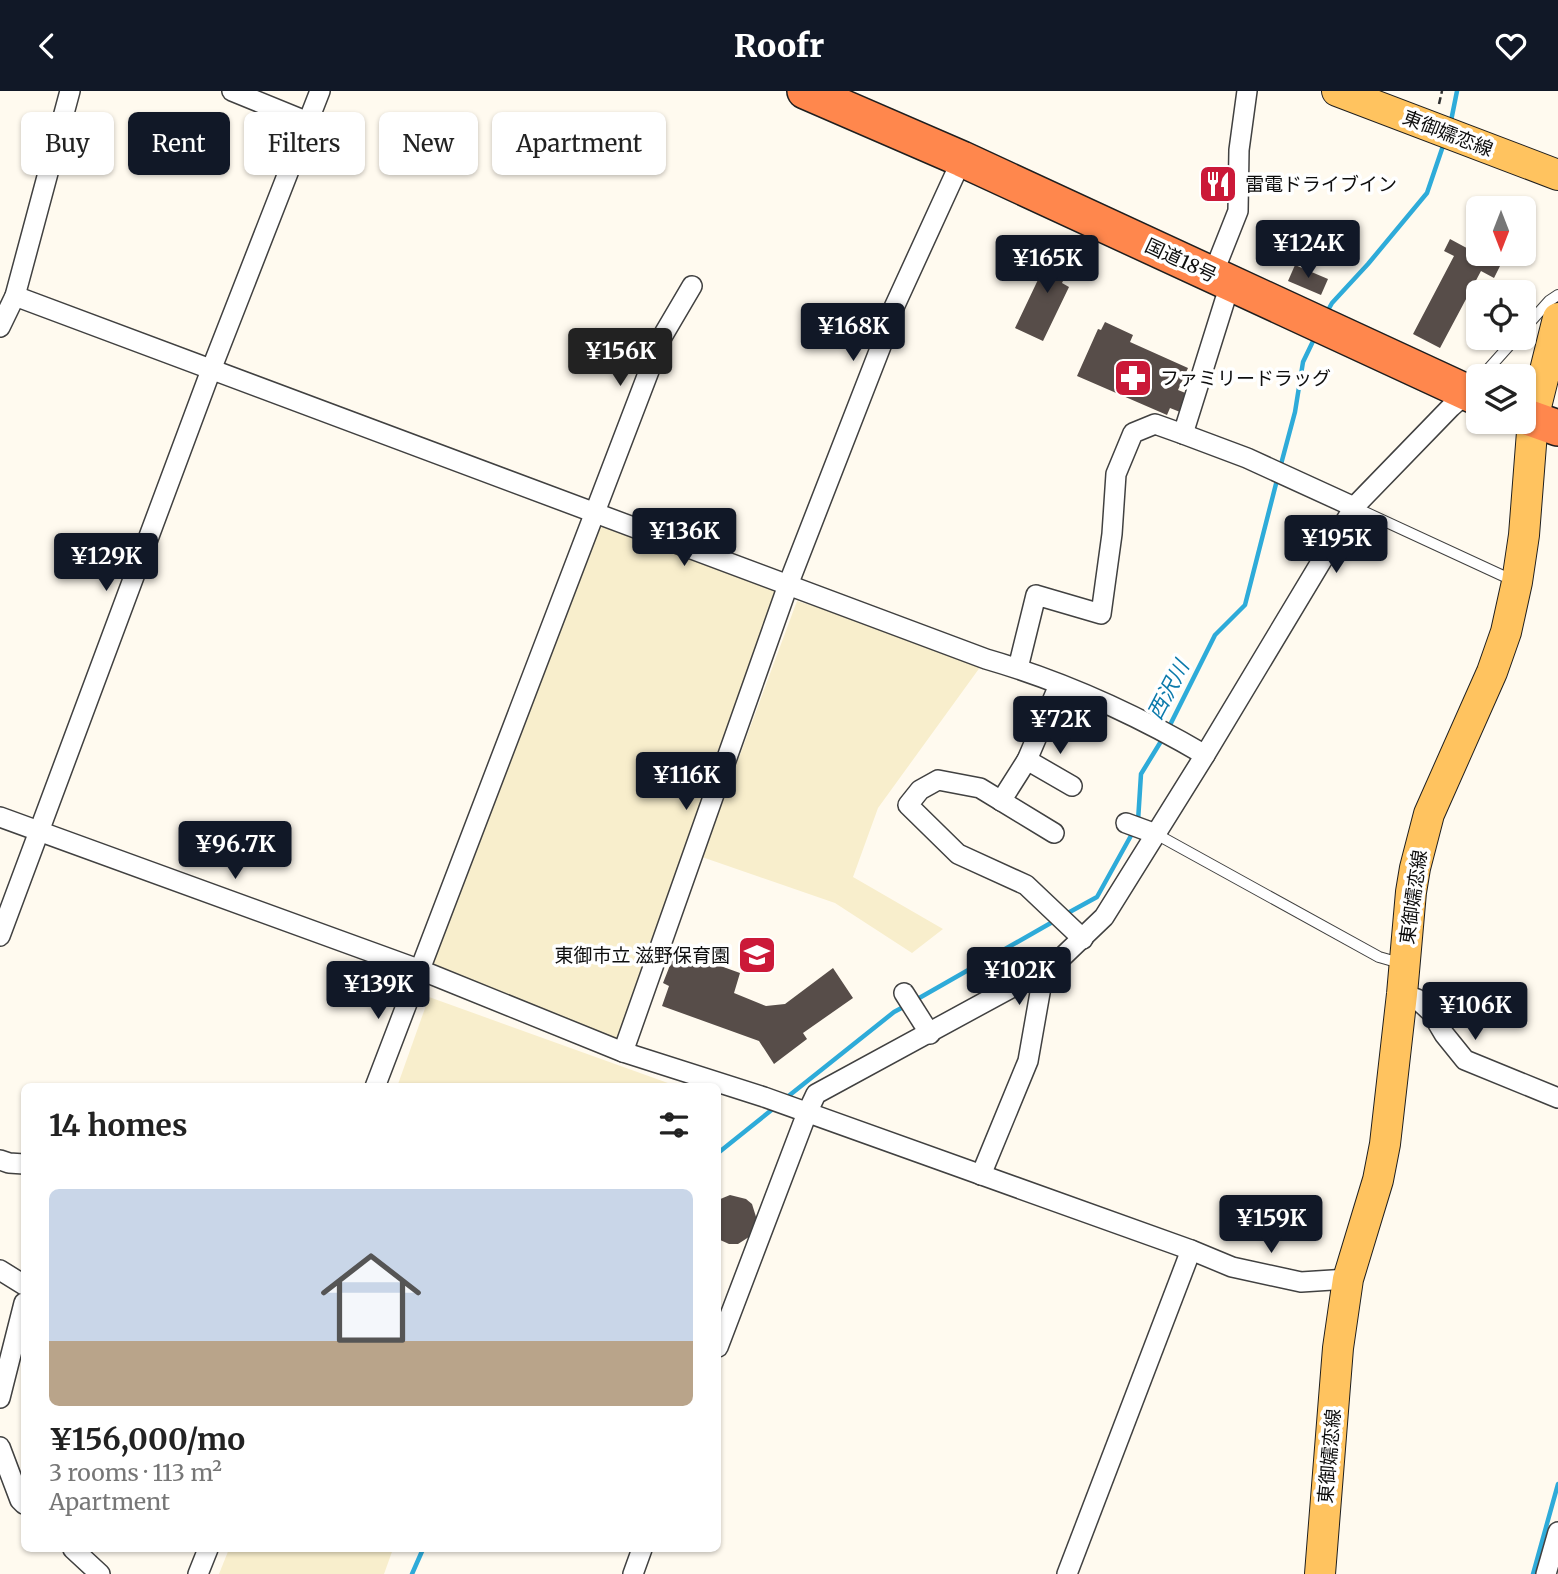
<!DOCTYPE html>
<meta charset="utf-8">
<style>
body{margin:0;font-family:Merriweather,"Noto Sans JP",serif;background:#f2f2f2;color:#222;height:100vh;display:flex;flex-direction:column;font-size:26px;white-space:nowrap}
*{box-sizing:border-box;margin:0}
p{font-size:23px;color:#767676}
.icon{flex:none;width:38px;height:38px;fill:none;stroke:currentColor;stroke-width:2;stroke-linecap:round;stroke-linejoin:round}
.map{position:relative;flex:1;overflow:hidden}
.side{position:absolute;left:21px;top:992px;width:700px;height:469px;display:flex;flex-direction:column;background:#fff;border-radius:10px;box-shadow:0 2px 5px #0004}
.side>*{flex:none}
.guide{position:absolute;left:21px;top:21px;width:700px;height:63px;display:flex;gap:14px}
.needle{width:46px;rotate:180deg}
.tools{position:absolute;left:1466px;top:105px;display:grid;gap:14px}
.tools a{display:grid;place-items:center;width:70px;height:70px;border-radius:10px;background:#fff;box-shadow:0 2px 5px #0004;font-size:35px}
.price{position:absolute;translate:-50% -60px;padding:0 16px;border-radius:7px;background:#111827;color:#fff;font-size:23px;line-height:46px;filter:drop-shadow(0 2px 4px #0008)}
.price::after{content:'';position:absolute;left:50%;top:42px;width:21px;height:16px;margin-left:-10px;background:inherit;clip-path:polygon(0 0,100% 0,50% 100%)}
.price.selected{background:#222;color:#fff}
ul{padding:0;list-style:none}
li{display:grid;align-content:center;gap:14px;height:371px;padding:0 28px}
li+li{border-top:2px solid #e0e0e0}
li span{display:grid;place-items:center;height:217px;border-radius:10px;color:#555}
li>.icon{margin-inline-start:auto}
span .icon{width:126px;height:126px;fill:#fffc;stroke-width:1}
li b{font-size:30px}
h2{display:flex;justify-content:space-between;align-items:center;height:84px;padding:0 28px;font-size:30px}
.tag{padding:0 24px;border-radius:10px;background:#fff;box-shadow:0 2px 5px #0004;font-size:24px;line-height:63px}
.tag.selected{background:#111827;color:#fff}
header{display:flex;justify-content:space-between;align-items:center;height:91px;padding:0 28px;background:#111827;color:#fff;font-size:32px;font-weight:800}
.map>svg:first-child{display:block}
.farmland{fill:#f8eecc}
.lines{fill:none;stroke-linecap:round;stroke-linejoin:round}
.stream{stroke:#2eabd9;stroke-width:4.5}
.building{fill:#574d49}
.lane-casing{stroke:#414141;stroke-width:12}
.street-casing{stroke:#414141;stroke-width:22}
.primary-casing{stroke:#1f1f1f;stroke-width:32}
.highway-casing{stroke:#1f1f1f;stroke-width:38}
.path{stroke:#303030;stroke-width:2.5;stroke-dasharray:7 3.5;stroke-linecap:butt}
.lane{stroke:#fff;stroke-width:10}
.street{stroke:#fff;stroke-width:19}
.primary{stroke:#ffc35f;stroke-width:30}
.highway{stroke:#ff874d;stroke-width:35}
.labels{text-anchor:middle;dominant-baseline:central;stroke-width:7;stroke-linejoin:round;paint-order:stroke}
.street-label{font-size:19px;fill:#0e0e0e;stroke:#fff}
.poi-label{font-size:19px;fill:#0e0e0e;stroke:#fff;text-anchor:start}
.water-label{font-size:21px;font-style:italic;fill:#0b7aab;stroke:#fff}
</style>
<header><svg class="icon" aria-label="back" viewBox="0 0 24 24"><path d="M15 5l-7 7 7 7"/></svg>Roofr<svg class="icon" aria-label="heart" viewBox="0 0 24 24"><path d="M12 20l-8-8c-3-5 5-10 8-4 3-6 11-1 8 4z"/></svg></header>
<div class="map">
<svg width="1558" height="1483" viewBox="0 0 1558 1483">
<rect width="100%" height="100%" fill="#fffaef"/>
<g class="farmland">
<path d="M593 422 788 494 623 961 418 878Z"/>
<path d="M797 510 986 568 878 717 853 786 943 838 912 862 835 812 702 766Z"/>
<path d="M429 906 679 996H397Z"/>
<path d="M229 1458H393L384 1483H219Z"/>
</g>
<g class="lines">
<g class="stream">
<path d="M1451 30 1457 0"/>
<path d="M1327 221 1332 212 1368 173 1427 102 1444 52"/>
<path d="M1280 377 1295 321 1303 271 1316 244"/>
<path d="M1169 636 1215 544 1245 514 1278 385"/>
<path d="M1138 730 1141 683 1163 647"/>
<path d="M1066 823 1097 806 1133 741"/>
<path d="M914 910 1056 829"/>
<path d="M786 1007 894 921 907 914"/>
<path d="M718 1062 774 1017"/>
<path d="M412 1483 423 1458"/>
<path d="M1533 1483 1558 1393"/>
</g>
</g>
<g class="building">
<path d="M1450 148 1500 175 1494 187 1481 180 1440 257 1413 243 1454 165 1444 160Z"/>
<path d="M1055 153 1076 163 1062 192 1069 196 1043 250 1015 237Z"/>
<path d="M1295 174 1328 188 1321 204 1288 190Z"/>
<path d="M1105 231 1133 244 1130 251 1188 277 1178 299 1188 303 1180 321 1170 317 1167 324 1077 285 1098 238 1101 239Z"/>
<path d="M676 859 740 882 734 902 766 915 785 913 833 877 853 907 803 942 807 948 774 973 759 950 662 915 669 895 663 892Z"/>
<path d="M730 1104 746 1108 752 1113 757 1129 752 1144 738 1153H729L718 1148V1109Z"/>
</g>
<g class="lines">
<defs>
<g id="lane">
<path d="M1524 238 1549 210 1558 204"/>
<path d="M1482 285 1516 247"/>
<path d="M1354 416 1512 489"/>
<path d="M1156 743 1379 866 1400 872"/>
</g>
<g id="street">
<path d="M232 0 308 31"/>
<path d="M1213 183 1238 120 1239 59 1247 0"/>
<path d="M15 205 986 568C1062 590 1137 624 1205 664"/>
<path d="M0 236 15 205 70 0"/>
<path d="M1183 343 1225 209"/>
<path d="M1018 577 1036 504 1101 523 1112 443 1116 383 1133 342 1155 333 1183 343 1247 367 1354 416"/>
<path d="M1027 669 1072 695"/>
<path d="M1001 710 1027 669 1059 594"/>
<path d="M0 726 418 878 623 961 764 1006 1191 1159 1232 1176 1301 1191 1348 1188"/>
<path d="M1126 732 1156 743"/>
<path d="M1054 742 980 697 938 689 920 699 908 714 958 763 1026 794 1083 848"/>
<path d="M0 845 211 279 320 0"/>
<path d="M904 902 930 943"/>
<path d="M1402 903 1417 908 1431 921 1444 943 1465 969 1558 1007"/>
<path d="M623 961 788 494 883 250 885 236 962 68"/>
<path d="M375 996 662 246 692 195"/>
<path d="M0 1069 9 1072 24 1073"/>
<path d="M981 1084 1028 970 1044 879"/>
<path d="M0 1179 24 1194"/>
<path d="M718 1256 807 1022 816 1003 1055 873 1104 826 1205 664 1354 416 1451 316 1467 302"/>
<path d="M0 1307 24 1212"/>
<path d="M0 1356 20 1409 24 1413"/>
<path d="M73 1458 100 1483"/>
<path d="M198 1483 208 1458"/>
<path d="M633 1483 642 1458"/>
<path d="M1067 1483 1191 1159"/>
<path d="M1546 1483 1558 1441"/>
</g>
<g id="primary">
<path d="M1337 0 1558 84"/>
<path d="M1320 1483 1338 1257 1348 1188 1378 1089 1385 1053 1402 903 1411 801 1415 777 1429 723 1492 581 1506 541 1517 491 1524 444 1533 328 1558 227"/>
</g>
<g id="highway">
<path d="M805 0 962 68 1479 307"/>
<path d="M1524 325 1558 337"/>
</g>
</defs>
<use href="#lane" class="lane-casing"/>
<use href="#street" class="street-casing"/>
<use href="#primary" class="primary-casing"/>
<use href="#highway" class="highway-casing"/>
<path class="path" d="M1439 13 1442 0"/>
<use href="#lane" class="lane"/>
<use href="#street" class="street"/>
<use href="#primary" class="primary"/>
<use href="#highway" class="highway"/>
</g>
<defs>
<symbol id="restaurant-square" viewBox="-11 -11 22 22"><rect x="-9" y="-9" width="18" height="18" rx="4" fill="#cb1938" stroke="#fff"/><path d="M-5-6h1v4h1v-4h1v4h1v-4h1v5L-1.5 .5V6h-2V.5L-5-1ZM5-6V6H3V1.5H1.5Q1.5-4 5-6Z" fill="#fff"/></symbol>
<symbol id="pharmacy-square" viewBox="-11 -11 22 22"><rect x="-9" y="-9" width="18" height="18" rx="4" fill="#cb1938" stroke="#fff"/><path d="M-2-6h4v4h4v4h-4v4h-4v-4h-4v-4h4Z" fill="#fff"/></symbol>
<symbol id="school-square" viewBox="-11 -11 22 22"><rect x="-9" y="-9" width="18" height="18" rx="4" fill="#cb1938" stroke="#fff"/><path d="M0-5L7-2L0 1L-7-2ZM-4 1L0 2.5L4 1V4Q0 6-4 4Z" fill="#fff"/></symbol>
</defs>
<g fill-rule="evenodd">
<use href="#restaurant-square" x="1196" y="71" width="44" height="44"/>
<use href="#pharmacy-square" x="1111" y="265" width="44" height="44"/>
<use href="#school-square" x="735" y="842" width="44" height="44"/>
</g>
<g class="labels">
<g class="street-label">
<text transform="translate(1448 42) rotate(21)">東御嬬恋線</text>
<text transform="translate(1181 169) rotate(25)">国道18号</text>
<text transform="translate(1413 806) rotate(-82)">東御嬬恋線</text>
<text transform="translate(1329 1365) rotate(-85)">東御嬬恋線</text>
</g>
<g class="poi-label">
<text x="1245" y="93">雷電ドライブイン</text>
<text x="1160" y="287">ファミリードラッグ</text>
<text x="730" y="864" text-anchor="end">東御市立 滋野保育園</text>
</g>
<g class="water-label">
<text transform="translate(1168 599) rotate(-62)">西沢川</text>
</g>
</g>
</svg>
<div class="tools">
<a><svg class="needle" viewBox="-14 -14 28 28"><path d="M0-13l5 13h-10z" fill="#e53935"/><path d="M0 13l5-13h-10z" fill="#767676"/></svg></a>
<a><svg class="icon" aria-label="locate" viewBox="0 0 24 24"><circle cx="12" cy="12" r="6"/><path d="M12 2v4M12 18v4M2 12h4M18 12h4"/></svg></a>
<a><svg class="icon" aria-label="layers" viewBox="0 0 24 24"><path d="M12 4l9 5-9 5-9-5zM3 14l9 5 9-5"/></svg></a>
</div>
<b class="price" style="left:1308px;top:189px">¥124K</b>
<b class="price" style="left:1047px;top:204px">¥165K</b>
<b class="price" style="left:853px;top:272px">¥168K</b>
<b class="price selected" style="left:620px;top:297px">¥156K</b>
<b class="price" style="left:684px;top:477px">¥136K</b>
<b class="price" style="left:1336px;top:484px">¥195K</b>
<b class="price" style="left:106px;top:502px">¥129K</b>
<b class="price" style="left:1060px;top:665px">¥72K</b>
<b class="price" style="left:686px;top:721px">¥116K</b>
<b class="price" style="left:235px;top:790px">¥96.7K</b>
<b class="price" style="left:1019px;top:916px">¥102K</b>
<b class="price" style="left:378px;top:930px">¥139K</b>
<b class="price" style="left:1475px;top:951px">¥106K</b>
<b class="price" style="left:1271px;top:1164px">¥159K</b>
<div class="guide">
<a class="tag">Buy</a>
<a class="tag selected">Rent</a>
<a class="tag">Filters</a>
<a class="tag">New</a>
<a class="tag">Apartment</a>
</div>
<section class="side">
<h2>14 homes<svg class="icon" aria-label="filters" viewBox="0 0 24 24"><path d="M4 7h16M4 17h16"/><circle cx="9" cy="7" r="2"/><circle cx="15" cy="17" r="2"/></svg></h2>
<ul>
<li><span style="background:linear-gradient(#c9d6e8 70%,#b9a48a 0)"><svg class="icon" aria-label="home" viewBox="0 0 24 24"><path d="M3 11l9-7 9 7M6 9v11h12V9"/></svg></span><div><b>¥156,000/mo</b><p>3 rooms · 113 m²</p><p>Apartment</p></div></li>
</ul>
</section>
</div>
